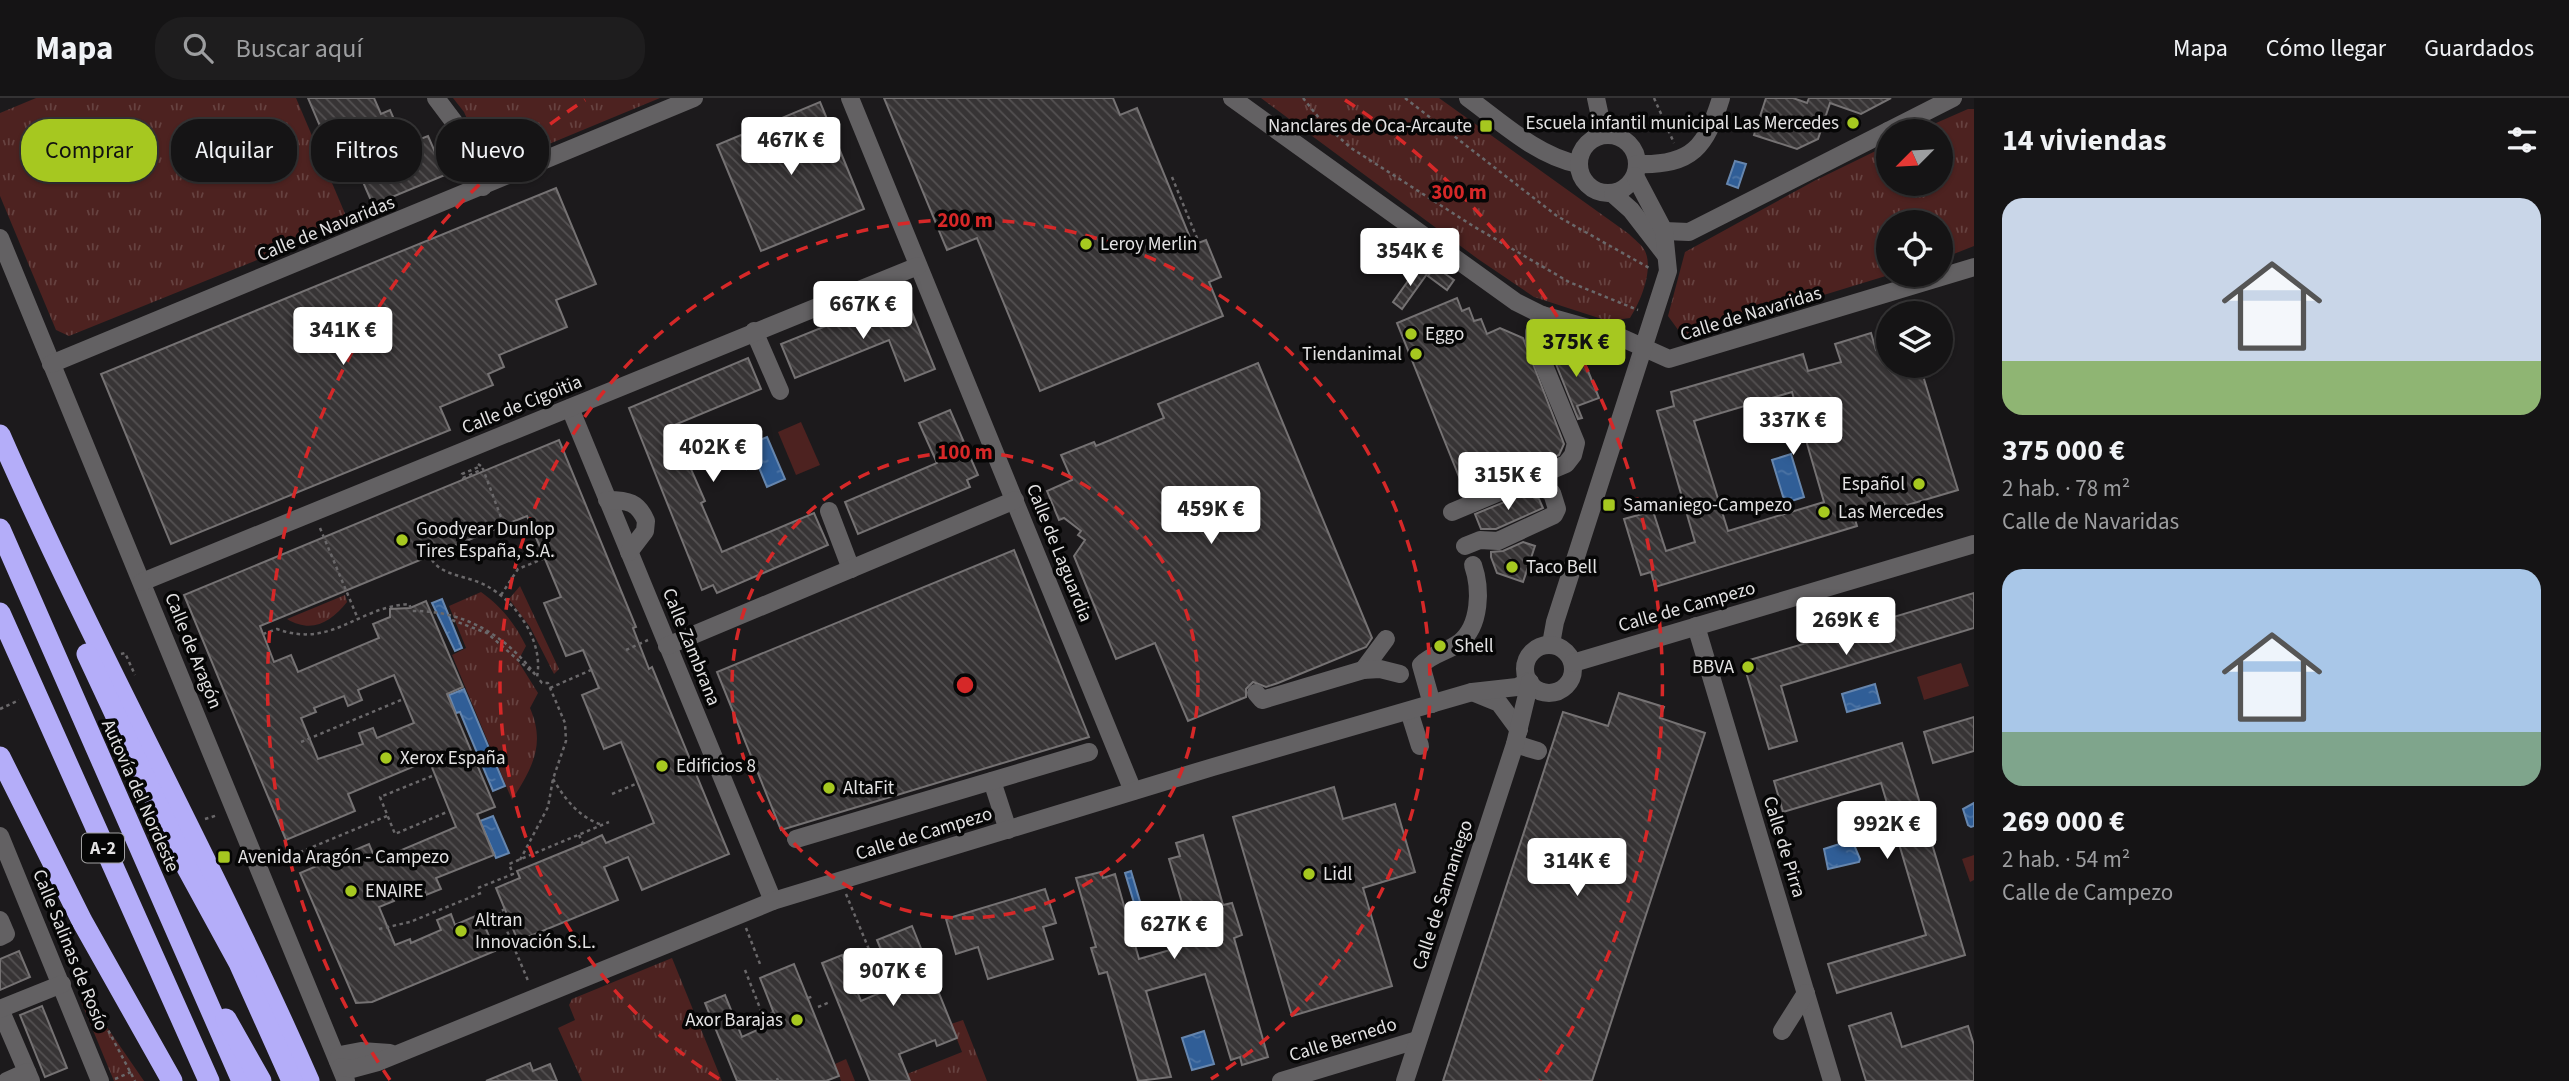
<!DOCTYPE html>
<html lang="es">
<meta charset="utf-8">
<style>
body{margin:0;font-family:"Source Sans 3",sans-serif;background:#1e1d1e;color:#f1f3f6;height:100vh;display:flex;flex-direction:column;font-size:26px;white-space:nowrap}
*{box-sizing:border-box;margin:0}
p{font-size:23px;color:#9d9ea0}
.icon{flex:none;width:38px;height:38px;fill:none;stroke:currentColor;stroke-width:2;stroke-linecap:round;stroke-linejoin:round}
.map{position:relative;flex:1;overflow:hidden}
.panel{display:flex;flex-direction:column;background:#151415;width:595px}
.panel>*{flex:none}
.top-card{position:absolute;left:21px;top:21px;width:665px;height:63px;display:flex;gap:14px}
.needle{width:46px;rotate:246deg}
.controls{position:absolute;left:1876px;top:21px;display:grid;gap:14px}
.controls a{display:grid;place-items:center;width:77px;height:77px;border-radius:50%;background:#151415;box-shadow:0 2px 5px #0004,0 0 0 2px #343334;font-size:35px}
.price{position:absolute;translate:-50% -60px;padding:0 16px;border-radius:7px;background:#fff;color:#222;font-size:23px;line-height:46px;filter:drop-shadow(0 2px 4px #0008)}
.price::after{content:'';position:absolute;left:50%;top:42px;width:21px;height:16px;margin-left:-10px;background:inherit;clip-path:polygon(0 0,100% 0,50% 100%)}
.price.active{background:#a6c820;color:#111}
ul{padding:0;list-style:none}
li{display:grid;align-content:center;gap:14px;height:371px;padding:0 28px}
li span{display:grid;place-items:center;height:217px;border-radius:21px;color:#555}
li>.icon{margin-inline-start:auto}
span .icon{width:126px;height:126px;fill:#fffc;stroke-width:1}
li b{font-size:30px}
h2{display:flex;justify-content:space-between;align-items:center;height:84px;padding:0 28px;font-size:30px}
.tag{padding:0 24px;border-radius:28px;background:#151415;box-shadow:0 2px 5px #0004,0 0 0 2px #343334;font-size:24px;line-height:63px}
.tag.active{background:#a6c820;color:#111}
header{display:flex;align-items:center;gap:42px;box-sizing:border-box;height:98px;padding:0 35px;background:#151415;border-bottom:2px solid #343334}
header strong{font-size:33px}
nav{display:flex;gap:38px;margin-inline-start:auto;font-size:24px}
.search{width:490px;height:63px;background:#1e1d1e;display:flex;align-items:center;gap:18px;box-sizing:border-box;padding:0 24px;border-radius:28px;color:#9d9ea0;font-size:26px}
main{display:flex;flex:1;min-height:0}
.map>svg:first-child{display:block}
.grass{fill:url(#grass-tufts)}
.garden{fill:#4d2220}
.water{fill:url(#water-ripples);stroke:#6686ae;stroke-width:2}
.building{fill:url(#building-back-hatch);stroke:#757273;stroke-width:2;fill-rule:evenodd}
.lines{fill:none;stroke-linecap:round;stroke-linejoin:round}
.path{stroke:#6a686a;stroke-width:2.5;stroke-dasharray:3.5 3.5;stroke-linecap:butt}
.minor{stroke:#636163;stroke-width:18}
.highway{stroke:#b4adf9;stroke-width:21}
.ring{fill:none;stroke:#d62828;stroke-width:3.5;stroke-dasharray:12 9}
.poi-dot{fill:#a6c820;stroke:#060606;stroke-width:2.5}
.labels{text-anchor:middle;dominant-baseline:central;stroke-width:7;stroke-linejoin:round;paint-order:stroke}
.shield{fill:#060606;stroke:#a1a0a1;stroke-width:2}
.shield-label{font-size:18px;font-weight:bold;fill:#e3e2e3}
.poi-label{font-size:19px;fill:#e3e2e3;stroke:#060606;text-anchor:start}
.street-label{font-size:19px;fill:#e3e2e3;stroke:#060606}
.centre{fill:#d62828;stroke:#060606;stroke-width:3.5}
.ring-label{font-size:21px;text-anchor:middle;font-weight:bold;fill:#d62828;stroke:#060606;stroke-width:7;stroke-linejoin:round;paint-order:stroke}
</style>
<header>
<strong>Mapa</strong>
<div class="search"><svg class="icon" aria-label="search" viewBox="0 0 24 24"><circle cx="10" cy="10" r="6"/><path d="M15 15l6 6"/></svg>Buscar aquí</div>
<nav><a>Mapa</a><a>Cómo llegar</a><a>Guardados</a></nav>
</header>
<main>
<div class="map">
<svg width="1974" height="983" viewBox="0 0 1974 983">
<defs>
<pattern id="grass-tufts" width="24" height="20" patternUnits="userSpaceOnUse" patternTransform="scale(1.75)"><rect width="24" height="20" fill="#4d2220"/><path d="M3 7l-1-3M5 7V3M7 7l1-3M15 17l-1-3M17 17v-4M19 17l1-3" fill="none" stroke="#664240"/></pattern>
<pattern id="water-ripples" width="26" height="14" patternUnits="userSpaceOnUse" patternTransform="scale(1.75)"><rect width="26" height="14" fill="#305e97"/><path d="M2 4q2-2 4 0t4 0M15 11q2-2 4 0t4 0" fill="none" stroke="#4e75a5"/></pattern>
<pattern id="building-back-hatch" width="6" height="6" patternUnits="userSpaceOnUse" patternTransform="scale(1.75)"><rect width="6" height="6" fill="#373435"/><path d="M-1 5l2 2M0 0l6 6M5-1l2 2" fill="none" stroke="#545152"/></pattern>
</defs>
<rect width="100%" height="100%" fill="#1c1a1c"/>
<g class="grass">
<path d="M36 0H296L349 125 69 238 56 232 0 98V15Z"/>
<path d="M453 0H660L489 71 464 14Z"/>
<path d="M1261 0H1439L1629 136C1634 141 1642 147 1645 153 1654 172 1640 205 1630 220L1608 223 1534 199 1478 161Z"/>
<path d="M1968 11H1974V148L1941 161V124H1888L1889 177 1684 240 1668 218 1685 154 1814 83 1888 47V86H1941V33H1918Z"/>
<path d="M520 488 559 571 554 576 530 529 509 501Z"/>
<path d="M481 494C502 509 515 526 526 548L518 563 538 595 530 610C546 647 532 670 512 702L452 557 466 550 449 508Z"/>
<path d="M345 497 347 504C331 524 312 536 287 521Z"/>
<path d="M672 860 722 983H582L558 930 575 922 569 907 572 901Z"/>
<path d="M80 901 100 919 144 983H114Z"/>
<path d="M963 922 987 983H910L907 976 962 954 951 926Z"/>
<path d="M846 961 855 983H841L835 966Z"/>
</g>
<g class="garden">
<path d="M801 324 820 367 796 377 778 334Z"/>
<path d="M1961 565 1969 588 1924 602 1917 579Z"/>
<path d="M1974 757V782L1970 784 1962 761Z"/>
</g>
<g class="water">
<path d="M1735 63 1746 66 1738 90 1727 86Z"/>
<path d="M767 339 785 381 767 389 758 367 747 371 739 351Z"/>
<path d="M1791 356 1804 399 1785 405 1772 362Z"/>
<path d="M442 501 462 550 455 553 432 505Z"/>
<path d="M1875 586 1880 605 1847 614 1842 596Z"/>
<path d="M464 591 505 688 493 693 460 614 456 615 449 597Z"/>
<path d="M1974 705V728L1971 729 1968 727 1963 711Z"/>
<path d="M493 718 509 755 496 760 480 723Z"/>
<path d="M1852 742 1860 761 1859 764 1828 771 1824 751Z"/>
<path d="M1131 773 1141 807 1135 808 1125 775Z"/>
<path d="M1204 933 1214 966 1192 972 1182 940Z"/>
</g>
<g class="building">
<path d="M308 0H374L381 16 390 12 405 47 428 38 445 77 373 107 350 54 334 61Z"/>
<path d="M884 0H1113L1120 17 1137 10 1193 147 1206 142 1221 179 1209 184 1223 218 1040 293 977 140 947 152Z"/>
<path d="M1766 0H1793L1807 5 1809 0H1891L1861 16 1830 5 1818 41 1797 51 1754 37Z"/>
<path d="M820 4 864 111 761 153 717 47Z"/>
<path d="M556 90 596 186 556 202 567 229 499 257 504 269 488 276 493 287 440 309 450 332 171 446 101 276Z"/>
<path d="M1418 169 1427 176 1402 211 1393 204Z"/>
<path d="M1435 169 1454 182 1447 192 1428 178Z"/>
<path d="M1457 200 1462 213 1469 210 1474 223 1481 221 1487 236 1500 230 1523 240 1564 346 1559 357 1466 396 1397 225Z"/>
<path d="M893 201 896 207 907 202 935 271 905 283 889 242 795 280 781 246Z"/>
<path d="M1871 235 1876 252 1888 248V268H1920L1958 392 1887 413 1884 405 1853 415 1857 428 1655 489 1651 474 1641 477 1624 421 1653 413 1666 453 1695 444 1657 313 1674 308 1671 294 1803 256 1808 273 1841 264 1835 246ZM1792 294 1824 404 1728 433 1694 323Z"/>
<path d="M1579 251 1599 300 1577 308 1582 320 1578 321 1552 256 1556 255 1558 260Z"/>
<path d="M748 260 761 291 672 328 705 403 701 405 722 454 814 415 828 447 717 495 713 487 702 492 629 310Z"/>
<path d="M1258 265 1372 540 1366 549 1278 585 1266 589 1253 584 1246 591V599L1188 623 1155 545 1116 561 1074 458 1085 442 1078 437 1081 433 1064 420 1059 422 1047 393 1072 382 1061 357 1094 344 1096 348 1164 320 1158 306Z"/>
<path d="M950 312 978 377 967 382 970 389 858 436 845 404 937 365 919 325Z"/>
<path d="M559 342 636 529 633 530 649 571 652 569 729 756 642 792 628 759 604 769 618 802 518 843 496 790 520 780 517 773 583 746 602 737 606 745 654 725 621 644 604 651 582 597 599 590 583 552 566 558 544 505 561 499 527 418 512 424 260 528 274 564 291 557 298 574 379 540 373 526 390 519V511L410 510 426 503 463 589 447 596 495 709 477 716 494 757 436 780 441 791 426 797 422 787 392 799 394 803 379 809 395 847 410 841 411 845 441 832 437 822 451 816 455 827 480 816 495 853 372 904 356 905 300 775 369 746 376 763 456 729 429 662 348 696 355 713 286 742 184 497ZM394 577 414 625 377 640 373 630 359 635 363 646 318 661 301 620 316 614 314 610 344 598 348 608 362 602 358 592Z"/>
<path d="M1524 396 1539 401 1543 410 1496 431H1481L1475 416Z"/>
<path d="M1523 444 1535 448 1523 484 1497 475 1491 459V454L1503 453Z"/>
<path d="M1014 452 1089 639 781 732 717 574Z"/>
<path d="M1974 495V530L1781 588 1797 643 1769 651 1743 564Z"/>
<path d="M1619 595 1664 609 1660 620 1705 635 1592 983H1443L1563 614 1608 628Z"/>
<path d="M1974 619V653L1933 665 1924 634Z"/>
<path d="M1902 645 1965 857 1837 895 1828 866 1926 837 1881 685 1783 714 1774 683Z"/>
<path d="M1334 689 1343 721 1395 706 1415 774 1363 790 1392 888 1292 918 1233 719Z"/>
<path d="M1203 737 1223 807 1232 805 1242 837 1234 840 1268 959 1242 967 1240 959 1231 962 1205 876 1146 893 1171 979 1138 983 1107 874 1099 876 1091 850 1096 849 1076 780 1101 774 1103 780 1115 776 1139 861 1194 845 1169 761 1180 758 1176 745Z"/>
<path d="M1045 791 1056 825 1043 829 1053 861 988 881 978 849 956 856 946 821Z"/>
<path d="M912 828 957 940 937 948 935 942 899 956 910 983H870L822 865 842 857 861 903 882 894 881 892 895 886 877 842Z"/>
<path d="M19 853 30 879 0 892V861Z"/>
<path d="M794 866 839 978 826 983H737L705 905 725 897 742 939 777 923 760 880Z"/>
<path d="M42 908 67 970 45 979 20 917Z"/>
<path d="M1891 915 1902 949 1968 928 1974 947V983H1866L1849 928Z"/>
<path d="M530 965 533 973 550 966 557 983H486Z"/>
</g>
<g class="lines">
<g class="path">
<path d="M1303 0 1323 25 1351 50 1473 128 1569 184 1638 212"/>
<path d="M1405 0 1557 118 1651 171"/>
<path d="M1654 0 1674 45"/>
<path d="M1172 79 1199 145"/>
<path d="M478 366 481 368 462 376 463 380 483 371 505 430 500 445"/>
<path d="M320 430 358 521"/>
<path d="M501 497 518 471 545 460"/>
<path d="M452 522 487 535 533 575"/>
<path d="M263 536 277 531C332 551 357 509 409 506L412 513C464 512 507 538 537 579 544 543 516 503 485 487 466 477 438 478 430 458"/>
<path d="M626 552 648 542"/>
<path d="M121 556 125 555 135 577"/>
<path d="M550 590 591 572"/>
<path d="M0 611 19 602"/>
<path d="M301 644 401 602"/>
<path d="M432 678 380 699 395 736 447 714"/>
<path d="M553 681C565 701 579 720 603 727"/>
<path d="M612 696 638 685"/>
<path d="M205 721 218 717"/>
<path d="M579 737 583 746"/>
<path d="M520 762 548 709 553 681 566 643 565 625 548 585H542L538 580"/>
<path d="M274 765 387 718"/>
<path d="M478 790 513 776 509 766 609 724"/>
<path d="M846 796 885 890"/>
<path d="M505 811 499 814 529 885"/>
<path d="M746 830 760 866"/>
<path d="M379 831 410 824 481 795"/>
<path d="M745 872 767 928"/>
<path d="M866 889 882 883"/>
<path d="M82 899 89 896 135 983"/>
<path d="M808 900 814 898"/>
<path d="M818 909 830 904"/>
<path d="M764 918 774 914"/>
<path d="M777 980 778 983"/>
<path d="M115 981 131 974"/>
</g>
<g class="minor">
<path d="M436 0 457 28 483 89"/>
<path d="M850 0 1133 693"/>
<path d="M1232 0 1516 204 1542 217 1620 239 1669 261 1974 169"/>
<path d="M1468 0C1501 24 1537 58 1578 66"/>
<path d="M1596 0 1604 37"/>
<path d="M1888 33 1953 0"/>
<circle cx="1608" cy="66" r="29"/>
<path d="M1637 66C1693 68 1706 48 1721 0"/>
<path d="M1613 96 1631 112 1665 156"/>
<path d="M1664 133 1689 134 1888 33"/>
<path d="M0 140 346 983"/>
<path d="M754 233 780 293"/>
<path d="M51 266 694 0"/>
<path d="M570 310 773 803"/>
<path d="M607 402C628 402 638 404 646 423L645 433 629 454"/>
<path d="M829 413 851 471"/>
<path d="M1452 414 1566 366 1573 357 1576 345 1534 243V234L1542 217"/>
<path d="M1465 448 1480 442 1498 443 1554 417 1557 411 1552 395 1537 386 1525 385"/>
<path d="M142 484 918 168"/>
<path d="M1696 528 1832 983"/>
<path d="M1551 546 1555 524 1668 173 1664 133 1635 78"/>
<circle cx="1549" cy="571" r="24"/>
<path d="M667 548 1015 402"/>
<path d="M1573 565 1974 446"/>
<path d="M1363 572 1386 541"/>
<path d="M1472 594 1499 605 1519 632"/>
<path d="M1256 595 1262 602 1363 572 1380 571 1400 576"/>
<path d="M1432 606 1421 567C1432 556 1446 554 1459 545 1481 528 1481 490 1473 467"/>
<path d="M1409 613 1420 648"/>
<path d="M1515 646 1538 653"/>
<path d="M992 683 1008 732"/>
<path d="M0 738 100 983"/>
<path d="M796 741 1089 654"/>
<path d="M0 822 6 836 0 839"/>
<path d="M0 911 31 983"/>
<path d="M0 911 62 886"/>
<path d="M1782 933 1806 895"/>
<path d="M338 963 340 957 361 953 390 955"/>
<path d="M341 969 352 971 378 964 773 803 1213 669 1472 594 1517 589 1529 583"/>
<path d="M7 983 27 974"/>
<path d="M1281 983 1417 942"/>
<path d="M1405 983 1515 646 1530 584"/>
</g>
<g class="highway">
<path d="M0 337C96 556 213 764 309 983"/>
<path d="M0 431 242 983"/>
<path d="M0 515 209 983"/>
<path d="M87 556 186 768 239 865 292 983"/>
<path d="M0 659 82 823 172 983"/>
<path d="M226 921 261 983"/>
</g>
</g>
<g class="ring">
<circle cx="965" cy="587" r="233"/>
<path d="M719 981A465 465 0 1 1 1211 981"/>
<path d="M390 982A698 698 0 0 1 585 2M1345 2A698 698 0 0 1 1540 982"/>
</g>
<g class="poi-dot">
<circle cx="1853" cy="25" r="7"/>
<rect x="1479" y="21" width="14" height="14" rx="3.5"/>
<circle cx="1086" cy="146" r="7"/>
<circle cx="1411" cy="236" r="7"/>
<circle cx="1416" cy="256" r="7"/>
<circle cx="1919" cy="386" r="7"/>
<rect x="1602" y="400" width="14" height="14" rx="3.5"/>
<circle cx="1824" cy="414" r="7"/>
<circle cx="402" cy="442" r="7"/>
<circle cx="1512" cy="469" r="7"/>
<circle cx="1440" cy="548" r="7"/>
<circle cx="1748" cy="569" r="7"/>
<circle cx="386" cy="660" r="7"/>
<circle cx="662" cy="668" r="7"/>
<circle cx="829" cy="690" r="7"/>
<rect x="217" y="752" width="14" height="14" rx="3.5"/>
<circle cx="1309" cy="776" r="7"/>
<circle cx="351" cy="793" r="7"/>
<circle cx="461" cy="833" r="7"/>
<circle cx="797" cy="922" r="7"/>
</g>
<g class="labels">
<rect class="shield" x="82" y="735.5" width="42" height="29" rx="5"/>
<g class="shield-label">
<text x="103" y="750">A-2</text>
</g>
<g class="poi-label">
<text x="1839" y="25" text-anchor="end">Escuela infantil municipal Las Mercedes</text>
<text x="1472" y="28" text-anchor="end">Nanclares de Oca-Arcaute</text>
<text x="1100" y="146">Leroy Merlin</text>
<text x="1425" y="236">Eggo</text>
<text x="1402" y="256" text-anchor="end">Tiendanimal</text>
<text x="1905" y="386" text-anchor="end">Español</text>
<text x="1623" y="407">Samaniego-Campezo</text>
<text x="1838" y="414">Las Mercedes</text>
<text x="416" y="431">Goodyear Dunlop<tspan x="416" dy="22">Tires España, S.A.</tspan></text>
<text x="1526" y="469">Taco Bell</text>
<text x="1454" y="548">Shell</text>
<text x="1734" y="569" text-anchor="end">BBVA</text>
<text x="400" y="660">Xerox España</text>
<text x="676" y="668">Edificios 8</text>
<text x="843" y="690">AltaFit</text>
<text x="238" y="759">Avenida Aragón - Campezo</text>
<text x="1323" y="776">Lidl</text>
<text x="365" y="793">ENAIRE</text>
<text x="475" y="822">Altran<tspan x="475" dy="22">Innovación S.L.</tspan></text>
<text x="783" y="922" text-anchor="end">Axor Barajas</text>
</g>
<g class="street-label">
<text transform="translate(326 131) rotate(-22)">Calle de Navaridas</text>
<text transform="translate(1751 216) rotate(-17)">Calle de Navaridas</text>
<text transform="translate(522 307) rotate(-22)">Calle de Cigoitia</text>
<text transform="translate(1059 455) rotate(68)">Calle de Laguardia</text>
<text transform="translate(1687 509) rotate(-16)">Calle de Campezo</text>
<text transform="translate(691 549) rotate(68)">Calle Zambrana</text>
<text transform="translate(193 553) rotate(68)">Calle de Aragón</text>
<text transform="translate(140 698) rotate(66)">Autovía del Nordeste</text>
<text transform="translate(924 736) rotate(-17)">Calle de Campezo</text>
<text transform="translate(1784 749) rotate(73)">Calle de Pirra</text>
<text transform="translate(1443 797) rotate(-72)">Calle de Samaniego</text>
<text transform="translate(70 852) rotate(68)">Calle Salinas de Rosío</text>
<text transform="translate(1343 942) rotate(-17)">Calle Bernedo</text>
</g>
</g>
<circle cx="965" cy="587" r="10" class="centre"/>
<g class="ring-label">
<text x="1459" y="101">300 m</text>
<text x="965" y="129">200 m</text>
<text x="965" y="361">100 m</text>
</g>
</svg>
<div class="controls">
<a><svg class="needle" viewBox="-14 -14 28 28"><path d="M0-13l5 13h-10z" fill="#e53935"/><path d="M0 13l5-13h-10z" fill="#9d9ea0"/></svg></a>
<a><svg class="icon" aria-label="locate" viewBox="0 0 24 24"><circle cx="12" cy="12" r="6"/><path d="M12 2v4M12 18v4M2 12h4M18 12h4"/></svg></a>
<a><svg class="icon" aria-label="layers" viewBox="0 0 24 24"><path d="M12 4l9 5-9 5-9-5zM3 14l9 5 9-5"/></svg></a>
</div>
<b class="price" style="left:791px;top:79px">467K €</b>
<b class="price" style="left:1410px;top:190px">354K €</b>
<b class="price" style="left:863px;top:243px">667K €</b>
<b class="price" style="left:343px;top:269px">341K €</b>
<b class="price active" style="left:1576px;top:281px">375K €</b>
<b class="price" style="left:1793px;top:359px">337K €</b>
<b class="price" style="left:713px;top:386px">402K €</b>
<b class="price" style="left:1508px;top:414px">315K €</b>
<b class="price" style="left:1211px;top:448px">459K €</b>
<b class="price" style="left:1846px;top:559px">269K €</b>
<b class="price" style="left:1887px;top:763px">992K €</b>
<b class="price" style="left:1577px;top:800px">314K €</b>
<b class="price" style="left:1174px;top:863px">627K €</b>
<b class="price" style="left:893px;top:910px">907K €</b>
<div class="top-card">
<a class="tag active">Comprar</a>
<a class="tag">Alquilar</a>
<a class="tag">Filtros</a>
<a class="tag">Nuevo</a>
</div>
</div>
<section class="panel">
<h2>14 viviendas<svg class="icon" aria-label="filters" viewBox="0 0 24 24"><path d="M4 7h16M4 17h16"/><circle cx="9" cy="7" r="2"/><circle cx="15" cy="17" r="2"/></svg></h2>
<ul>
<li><span style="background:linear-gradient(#c9d6e8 75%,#8fb573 0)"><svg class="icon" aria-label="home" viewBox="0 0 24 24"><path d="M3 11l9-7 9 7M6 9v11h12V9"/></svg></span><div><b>375 000 €</b><p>2 hab. · 78 m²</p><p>Calle de Navaridas</p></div></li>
<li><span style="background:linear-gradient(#a9c7e8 75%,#7fa58c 0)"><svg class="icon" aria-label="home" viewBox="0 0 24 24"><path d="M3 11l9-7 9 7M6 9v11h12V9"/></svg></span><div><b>269 000 €</b><p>2 hab. · 54 m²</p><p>Calle de Campezo</p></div></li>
</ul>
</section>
</main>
